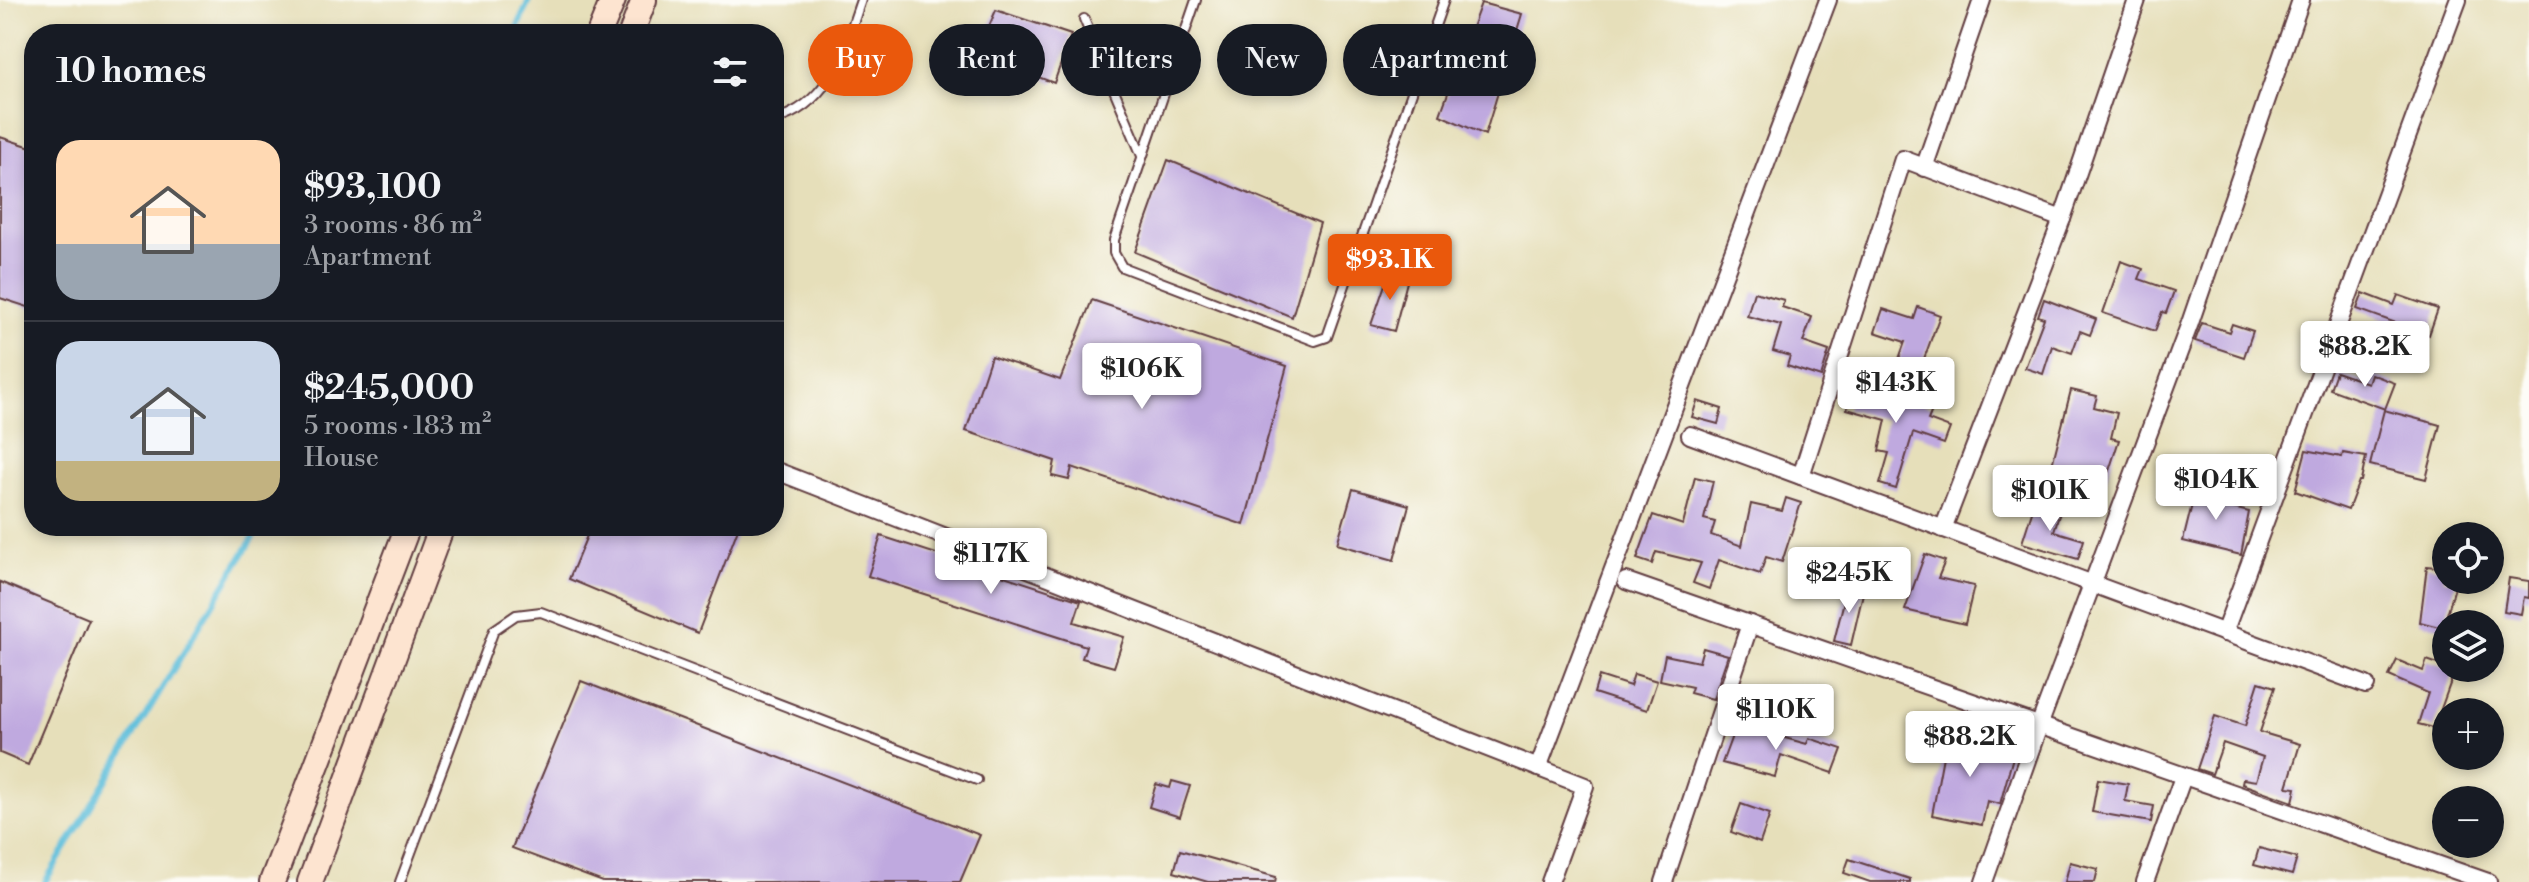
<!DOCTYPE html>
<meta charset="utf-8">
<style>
body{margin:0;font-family:"Libre Bodoni",serif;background:#242831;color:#f1f3f6;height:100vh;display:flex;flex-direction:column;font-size:30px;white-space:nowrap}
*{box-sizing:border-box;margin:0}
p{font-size:26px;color:#9ea1a6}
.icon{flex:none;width:44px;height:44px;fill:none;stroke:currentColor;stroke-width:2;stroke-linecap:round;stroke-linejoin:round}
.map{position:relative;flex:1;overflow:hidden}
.sheet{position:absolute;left:24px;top:24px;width:760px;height:512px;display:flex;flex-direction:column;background:#171b24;border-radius:32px;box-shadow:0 4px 12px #0003}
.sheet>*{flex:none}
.banner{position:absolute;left:808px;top:24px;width:760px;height:72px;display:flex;gap:16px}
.fabs{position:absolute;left:2432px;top:522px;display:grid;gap:16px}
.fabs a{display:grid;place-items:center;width:72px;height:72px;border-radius:50%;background:#171b24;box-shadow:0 4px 12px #0003;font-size:40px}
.price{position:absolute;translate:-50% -68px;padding:0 18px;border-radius:8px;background:#fff;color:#222;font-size:26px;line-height:52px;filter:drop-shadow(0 2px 4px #0008)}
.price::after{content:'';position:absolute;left:50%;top:48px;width:24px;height:18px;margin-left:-12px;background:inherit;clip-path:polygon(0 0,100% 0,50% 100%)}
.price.selected{background:#ea580c;color:#fff}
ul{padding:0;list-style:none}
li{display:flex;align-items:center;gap:24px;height:200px;padding:0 32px}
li+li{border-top:2px solid #363941}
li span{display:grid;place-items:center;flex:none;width:224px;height:160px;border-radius:24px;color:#555}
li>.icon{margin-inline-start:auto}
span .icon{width:96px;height:96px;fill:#fffc;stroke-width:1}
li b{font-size:34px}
h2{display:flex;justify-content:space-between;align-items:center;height:96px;padding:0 32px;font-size:34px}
.chip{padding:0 28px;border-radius:36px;background:#171b24;box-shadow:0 4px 12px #0003;font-size:28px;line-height:72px}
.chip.selected{background:#ea580c;color:#fff}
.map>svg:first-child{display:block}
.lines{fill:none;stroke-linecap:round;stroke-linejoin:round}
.stream{stroke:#5bbdda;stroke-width:6}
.building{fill:#bfa9df}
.lane-casing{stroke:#613c40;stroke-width:12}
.street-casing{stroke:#613c40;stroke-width:20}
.secondary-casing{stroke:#613c40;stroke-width:28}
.lane{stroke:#fff;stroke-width:8}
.street{stroke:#fff;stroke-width:16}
.secondary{stroke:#fde4d0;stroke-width:24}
</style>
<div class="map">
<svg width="2529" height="882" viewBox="0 0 2529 882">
<rect width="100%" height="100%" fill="#fdfcf7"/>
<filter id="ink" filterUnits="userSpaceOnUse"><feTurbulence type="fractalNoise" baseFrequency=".0125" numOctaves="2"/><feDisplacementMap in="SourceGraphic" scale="16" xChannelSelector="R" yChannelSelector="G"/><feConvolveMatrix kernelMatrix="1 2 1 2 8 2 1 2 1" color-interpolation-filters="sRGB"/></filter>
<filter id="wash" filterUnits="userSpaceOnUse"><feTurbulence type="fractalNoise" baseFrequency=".006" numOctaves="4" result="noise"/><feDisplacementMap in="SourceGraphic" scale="32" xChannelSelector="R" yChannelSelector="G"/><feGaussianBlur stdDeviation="1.8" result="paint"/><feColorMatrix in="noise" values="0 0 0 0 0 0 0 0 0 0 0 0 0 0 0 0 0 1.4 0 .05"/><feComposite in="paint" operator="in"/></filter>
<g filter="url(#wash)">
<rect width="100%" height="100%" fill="#e6dfba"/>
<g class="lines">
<g class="stream">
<path d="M515 34 529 0"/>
<path d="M45 882 260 526"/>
</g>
</g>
<g id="blocks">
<g class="building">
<path d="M1481 3 1522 14 1485 135 1440 115Z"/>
<path d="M996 10 1071 35 1054 83 977 54Z"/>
<path d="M0 137 34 148V309L0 298Z"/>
<path d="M1168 160 1320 223 1292 317 1135 252Z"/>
<path d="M2121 261 2143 269 2139 279 2174 291 2166 313 2162 312 2155 331 2103 313Z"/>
<path d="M1390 270 1408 278 1394 331 1371 325Z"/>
<path d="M1754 292 1784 300 1782 307 1812 317 1803 342 1829 351 1821 377 1787 366 1790 356 1773 351 1781 325 1747 316Z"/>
<path d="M2363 293 2394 305 2398 295 2438 309 2429 335 2357 309Z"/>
<path d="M2044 299 2096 319 2090 335 2080 331 2072 353 2052 346 2043 374 2025 368 2044 318 2038 316Z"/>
<path d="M1092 300 1287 366 1244 525 1072 467 1069 480 1052 476 1055 461 966 431 991 356 1060 380Z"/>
<path d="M1918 307 1940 315 1918 375 1895 370 1905 342 1875 332 1883 309 1914 319Z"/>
<path d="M2202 323 2229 332 2232 324 2253 331 2244 357 2195 341Z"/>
<path d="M2336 372 2368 383 2371 374 2395 383 2385 409 2330 389Z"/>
<path d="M1856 380 1933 408 1928 420 1950 428 1944 444 1913 433 1896 489 1880 484 1889 453 1879 451 1886 420 1847 409Z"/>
<path d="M2071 390 2097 396 2094 407 2117 413 2111 438 2119 440 2105 483 2051 469Z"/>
<path d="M1697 401 1722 409 1718 424 1692 417Z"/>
<path d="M2384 410 2440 425 2426 479 2370 465Z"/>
<path d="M2306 450 2342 457 2343 453 2366 457 2361 481H2359L2348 510 2295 491Z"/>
<path d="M1695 477 1713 481 1704 519 1715 522 1711 535 1742 546 1751 504 1782 511 1786 498 1801 503 1782 562 1766 557 1760 574 1719 560 1709 589 1693 583 1701 563 1656 552 1652 564 1637 559 1653 515 1683 525Z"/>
<path d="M2197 484 2225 491 2221 505 2249 512 2241 555 2183 541Z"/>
<path d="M1353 489 1409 505 1394 560 1337 544Z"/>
<path d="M2035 502 2061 509 2054 531 2084 540 2078 559 2022 543Z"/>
<path d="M591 526H739L698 633 569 579Z"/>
<path d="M881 536 1081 601 1074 622 1124 637 1114 667 1082 658 1086 646 868 576Z"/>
<path d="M1925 554 1945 561 1938 578 1974 586 1965 624 1905 610Z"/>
<path d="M2427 566 2444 568 2443 580H2457L2443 628 2420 622Z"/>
<path d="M2509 578 2529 581V598L2524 597 2521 614 2504 611Z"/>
<path d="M0 582 89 619 28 765 0 753Z"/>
<path d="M1848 585 1864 589 1851 645 1834 641Z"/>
<path d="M1703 648 1728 655 1713 699 1690 693 1692 687 1660 680 1665 655 1699 662Z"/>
<path d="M2397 660 2423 671 2427 660 2455 670 2434 728 2418 724 2428 693 2389 676Z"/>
<path d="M1634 674 1657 681 1647 710 1594 693 1599 676 1630 686Z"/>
<path d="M581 681 980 835 960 882H603L512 848Z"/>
<path d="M2259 682 2275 687 2260 732 2300 744 2287 787 2296 788 2293 802 2242 784 2243 779 2256 781 2263 757 2223 743 2212 774 2197 769 2215 716 2245 726Z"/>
<path d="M1736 725 1807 744 1809 738 1842 749 1833 773 1781 755 1775 777 1722 763Z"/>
<path d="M1960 727 1985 734 1981 748 2013 757 2000 804 1987 801 1982 825 1932 815 1944 751 1952 754Z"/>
<path d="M2098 779 2128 784 2125 801 2154 806 2151 822 2092 812Z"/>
<path d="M1172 781 1190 786 1180 817 1149 807 1156 784 1170 788Z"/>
<path d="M1741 804 1770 814 1760 843 1731 832Z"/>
<path d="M2259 848 2297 858 2292 875 2254 865Z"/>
<path d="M1180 850 1276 877 1275 882H1208L1174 872Z"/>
<path d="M1849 859 1910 879V882H1870L1844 873Z"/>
<path d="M2070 862 2098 869 2095 882H2065Z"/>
</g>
</g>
</g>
<g filter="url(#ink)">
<use href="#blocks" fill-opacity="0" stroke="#613c40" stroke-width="2"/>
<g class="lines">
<defs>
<g id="lane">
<path d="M1196 0 1114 240V253L1122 267 1315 341 1327 337 1444 0"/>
<path d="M1084 19 1142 156"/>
<path d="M774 120C831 104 844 49 861 0"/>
<path d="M400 882 494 630 516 615 541 612 977 780"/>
</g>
<g id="street">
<path d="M1924 168 1982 0"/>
<path d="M1690 435 2366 685"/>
<path d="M774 470 1585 786 1550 882"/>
<path d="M1801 476 1903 159 2062 219"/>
<path d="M1943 529 2062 219 2137 0"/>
<path d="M1626 581 2488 882"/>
<path d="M2224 633 2458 0"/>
<path d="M1538 768 1828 0"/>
<path d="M1664 882 1750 624"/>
<path d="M1984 882 2039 726 2190 323 2301 0"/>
<path d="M2145 882 2183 777"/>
</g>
<g id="secondary">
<path d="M599 34 613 0"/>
<path d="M631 34 644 0"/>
<path d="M272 882 408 526"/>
<path d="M310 882 442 526"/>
</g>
</defs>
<use href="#lane" class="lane-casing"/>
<use href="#street" class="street-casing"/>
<use href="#secondary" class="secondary-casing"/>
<use href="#lane" class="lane"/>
<use href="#street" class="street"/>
<use href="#secondary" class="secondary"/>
</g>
</g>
</svg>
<div class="fabs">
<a><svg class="icon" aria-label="locate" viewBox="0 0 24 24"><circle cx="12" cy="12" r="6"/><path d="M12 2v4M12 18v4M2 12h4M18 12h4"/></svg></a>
<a><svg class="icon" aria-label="layers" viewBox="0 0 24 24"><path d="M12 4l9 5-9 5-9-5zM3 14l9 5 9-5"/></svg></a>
<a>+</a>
<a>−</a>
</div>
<b class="price selected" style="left:1390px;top:302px">$93.1K</b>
<b class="price" style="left:2365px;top:389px">$88.2K</b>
<b class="price" style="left:1142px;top:411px">$106K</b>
<b class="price" style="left:1896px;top:425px">$143K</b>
<b class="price" style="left:2216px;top:522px">$104K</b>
<b class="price" style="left:2050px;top:533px">$101K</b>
<b class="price" style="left:991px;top:596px">$117K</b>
<b class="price" style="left:1849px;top:615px">$245K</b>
<b class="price" style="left:1776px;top:752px">$110K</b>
<b class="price" style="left:1970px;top:779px">$88.2K</b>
<div class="banner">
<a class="chip selected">Buy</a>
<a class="chip">Rent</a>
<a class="chip">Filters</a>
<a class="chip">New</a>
<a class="chip">Apartment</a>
</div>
<section class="sheet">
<h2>10 homes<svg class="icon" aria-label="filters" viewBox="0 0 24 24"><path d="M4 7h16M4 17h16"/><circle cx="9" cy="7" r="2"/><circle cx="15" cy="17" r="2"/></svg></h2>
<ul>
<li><span style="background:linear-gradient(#ffd9b3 65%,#9aa5b1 0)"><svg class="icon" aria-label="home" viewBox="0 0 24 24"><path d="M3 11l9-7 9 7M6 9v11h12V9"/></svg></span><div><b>$93,100</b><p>3 rooms · 86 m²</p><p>Apartment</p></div></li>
<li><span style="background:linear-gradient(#c9d6e8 75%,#c2b280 0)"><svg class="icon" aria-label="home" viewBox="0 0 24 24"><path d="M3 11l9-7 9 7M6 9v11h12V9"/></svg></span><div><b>$245,000</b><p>5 rooms · 183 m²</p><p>House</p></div></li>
</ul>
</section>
</div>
